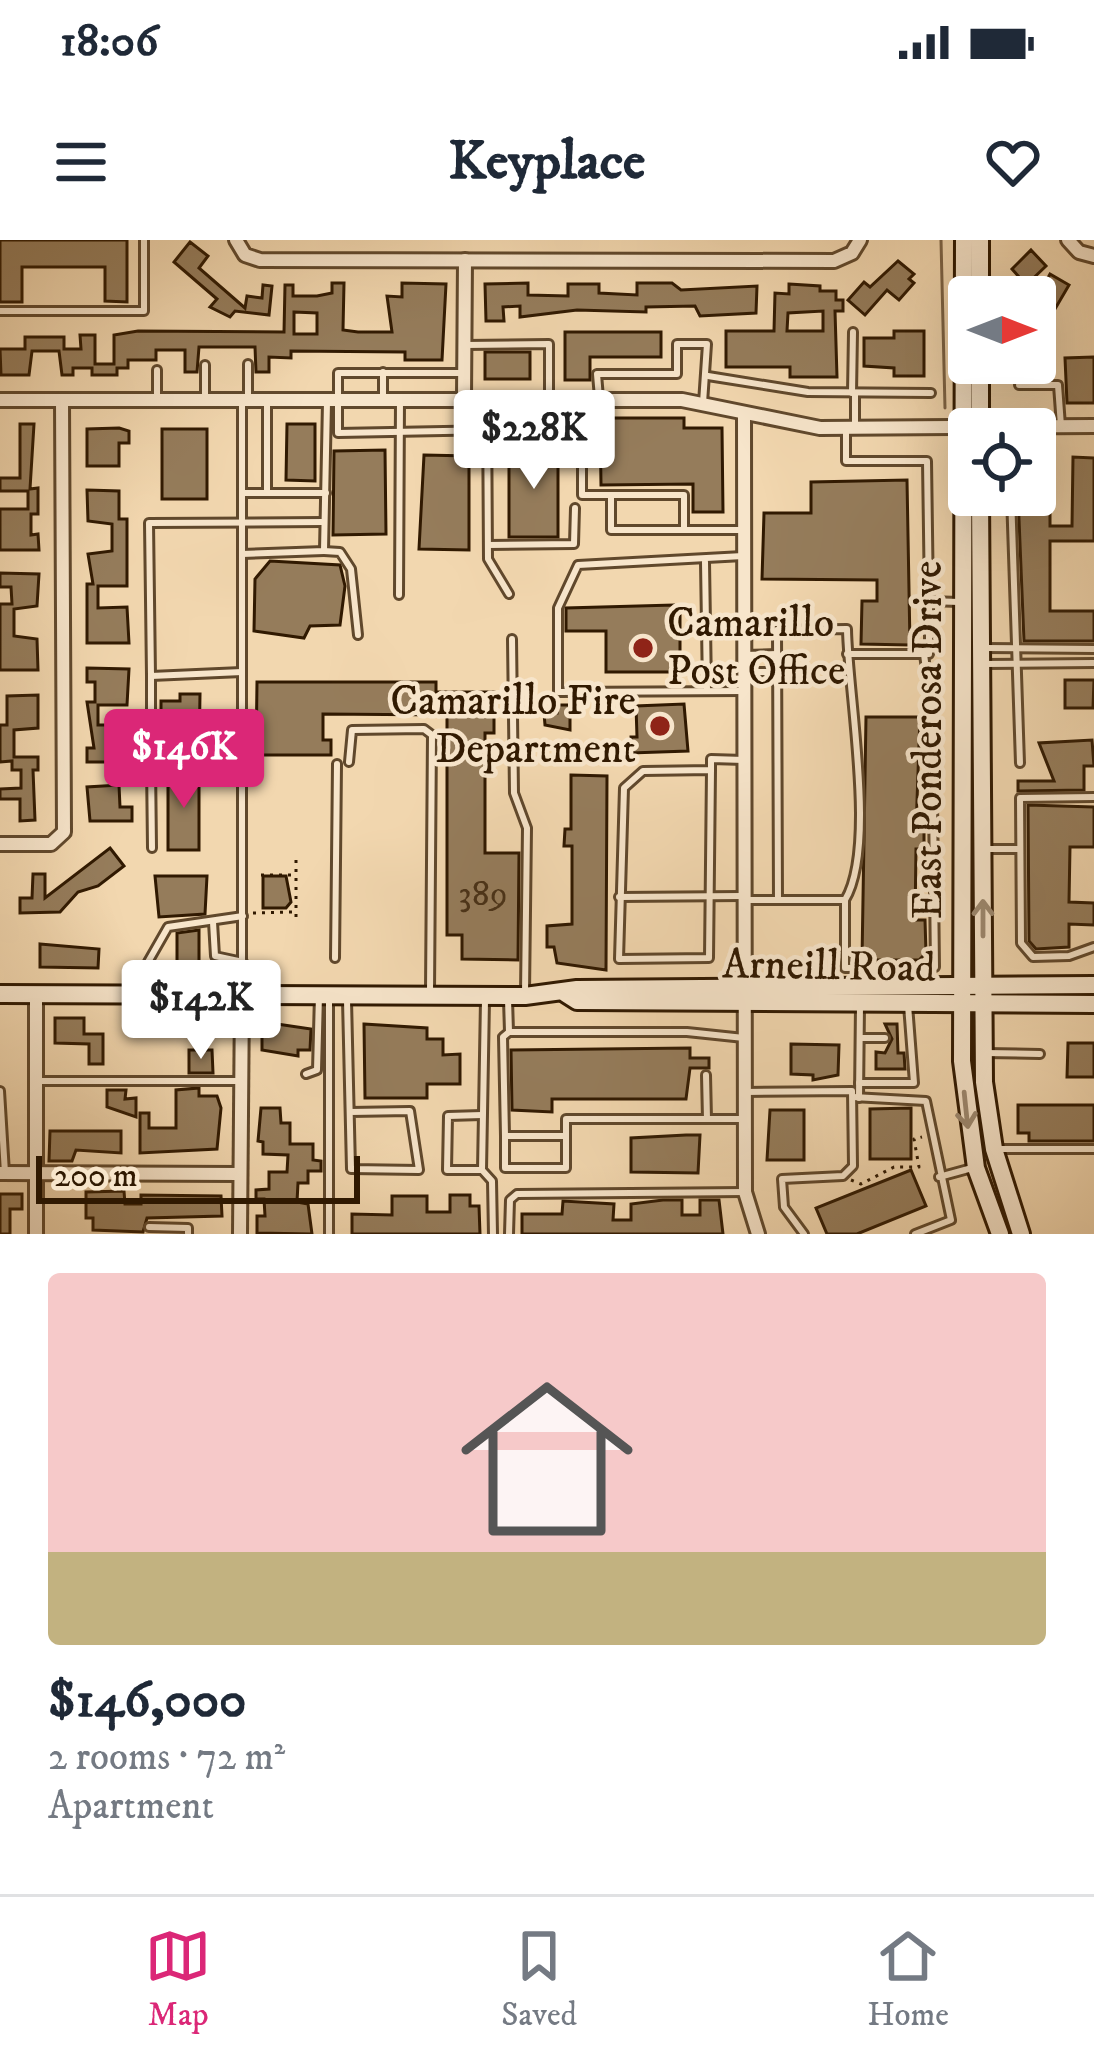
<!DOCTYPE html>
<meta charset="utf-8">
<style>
body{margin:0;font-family:"IM FELL DW Pica",serif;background:#f2f2f3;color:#1f2937;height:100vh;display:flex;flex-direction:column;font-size:45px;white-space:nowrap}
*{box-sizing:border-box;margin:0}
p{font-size:39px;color:#747a83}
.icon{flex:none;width:66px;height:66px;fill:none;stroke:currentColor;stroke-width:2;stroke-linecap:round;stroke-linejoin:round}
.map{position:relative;height:994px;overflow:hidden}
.drawer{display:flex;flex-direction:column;background:#fff;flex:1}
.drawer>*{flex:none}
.needle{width:78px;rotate:90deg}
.tools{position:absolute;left:948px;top:36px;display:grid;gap:24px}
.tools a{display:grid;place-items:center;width:108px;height:108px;border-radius:12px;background:#fff;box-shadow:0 12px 48px #0002;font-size:60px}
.scale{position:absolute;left:36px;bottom:30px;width:324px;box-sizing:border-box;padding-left:12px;border:6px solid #301901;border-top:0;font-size:33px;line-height:42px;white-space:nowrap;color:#301901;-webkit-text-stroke:9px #f7e5cb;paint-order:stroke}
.price{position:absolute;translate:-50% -102px;padding:0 27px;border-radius:12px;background:#fff;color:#222;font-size:39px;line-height:78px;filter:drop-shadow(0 3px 6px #0008)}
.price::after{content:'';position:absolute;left:50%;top:72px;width:36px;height:27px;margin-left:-18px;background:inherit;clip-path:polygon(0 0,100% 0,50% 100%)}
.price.on{background:#db2777;color:#fff}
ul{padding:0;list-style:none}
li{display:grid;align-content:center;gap:24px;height:636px;padding:0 48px}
li span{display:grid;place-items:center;height:372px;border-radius:12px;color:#555}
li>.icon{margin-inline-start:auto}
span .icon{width:216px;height:216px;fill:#fffc;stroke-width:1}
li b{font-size:51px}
.status{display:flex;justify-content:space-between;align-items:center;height:84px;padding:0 60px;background:#fff;direction:ltr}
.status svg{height:33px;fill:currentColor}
header{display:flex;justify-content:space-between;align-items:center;height:156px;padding:0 48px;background:#fff;font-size:54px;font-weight:700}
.dock{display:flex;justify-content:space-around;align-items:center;height:168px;border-top:3px solid #e0e1e3;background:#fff;font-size:33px;color:#747a83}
.dock a{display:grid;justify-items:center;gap:6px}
.dock .on{color:#db2777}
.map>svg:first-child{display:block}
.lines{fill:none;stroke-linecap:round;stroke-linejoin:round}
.stream{stroke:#7d6446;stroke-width:3}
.building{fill:#957c5b;stroke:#301901;stroke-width:3;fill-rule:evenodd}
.lane-casing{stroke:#60482c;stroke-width:12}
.street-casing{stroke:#60482c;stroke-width:18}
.secondary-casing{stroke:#301901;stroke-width:22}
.path{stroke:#301901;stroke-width:3;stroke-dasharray:3 6;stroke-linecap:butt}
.lane{stroke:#f7e5cb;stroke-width:6}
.street{stroke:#f7e5cb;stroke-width:12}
.secondary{stroke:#f7e5cb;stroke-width:16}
.oneway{stroke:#9d8970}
.poi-dot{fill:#8f2418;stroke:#f7e5cb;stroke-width:4.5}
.labels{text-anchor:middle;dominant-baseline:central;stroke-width:9;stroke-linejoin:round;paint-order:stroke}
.number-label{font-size:36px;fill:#493218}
.poi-label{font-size:42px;fill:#301901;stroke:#f7e5cb;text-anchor:start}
.street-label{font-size:42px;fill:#301901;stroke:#f7e5cb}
</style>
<div class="status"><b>18:06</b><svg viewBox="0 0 49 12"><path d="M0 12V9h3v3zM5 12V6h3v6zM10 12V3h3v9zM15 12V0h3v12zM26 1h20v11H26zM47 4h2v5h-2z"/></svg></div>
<header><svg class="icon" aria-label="menu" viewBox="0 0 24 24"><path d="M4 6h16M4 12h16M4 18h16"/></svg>Keyplace<svg class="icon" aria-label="heart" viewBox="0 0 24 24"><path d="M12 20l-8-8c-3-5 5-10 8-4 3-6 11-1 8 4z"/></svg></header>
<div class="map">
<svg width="1094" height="994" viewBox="0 0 1094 994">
<rect width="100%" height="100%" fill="#f2d7af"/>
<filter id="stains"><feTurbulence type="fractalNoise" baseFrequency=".00167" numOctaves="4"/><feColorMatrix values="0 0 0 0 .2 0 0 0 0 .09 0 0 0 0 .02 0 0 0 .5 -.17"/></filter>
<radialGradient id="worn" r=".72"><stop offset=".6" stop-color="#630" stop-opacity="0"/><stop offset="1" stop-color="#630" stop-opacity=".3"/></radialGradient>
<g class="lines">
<path class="stream" d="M941 0 945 168"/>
</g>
<g class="building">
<path d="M0 0H127V62L105 61V27H22V62H0Z"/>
<path d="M190 2 208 16 199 28 245 68 247 56 262 58 263 45 272 46 269 75 235 71 230 77 210 67 217 59 174 22Z"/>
<path d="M1031 10 1046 26 1020 51 1013 44 1020 38 1012 29Z"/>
<path d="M898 21 914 34 909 39 914 43 899 60 887 50 865 75 848 60 864 42 870 47Z"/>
<path d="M1050 34 1069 45 1055 69 1037 58Z"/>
<path d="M332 43H344L343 90 358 92H392L387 56 402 57V43L446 44 442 120H405V112L291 111V118L269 117V132H256L255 107H199L197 132H185V110H156V120H128V128H117V135H92V128H73V135H62L59 111H32L29 135H1L0 109H25V97H64V109H81L80 95H95V124H114V95L138 91 284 92 285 45H293V56H317L332 53ZM294 72 317 73V94H294Z"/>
<path d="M528 43V55L568 56V44H599V53L637 55V43H672L681 50 757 46 756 73 700 76 695 66 646 67V72L577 70 520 77V66L503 67 504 81H486L485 44Z"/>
<path d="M789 44 820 46V51H836V60H843V71H835L837 137H790V127H726V91H774L775 53 789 54ZM823 71V91H787L788 73Z"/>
<path d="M894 91H924V136H894V128L864 126V98H894Z"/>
<path d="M565 92H661V117H590V140H565Z"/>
<rect x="485" y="112" width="45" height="27"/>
<path d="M1094 117V163H1067L1065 118Z"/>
<path d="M600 178H684V188H722L723 272H693V244L601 245Z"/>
<path d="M20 184H34L30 249 38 248V274H31V295L38 294 39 310H0V269H28V251H0V238H20Z"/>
<path d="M287 184H315V241L286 240Z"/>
<path d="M119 188 129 191V203H119V226H87V189Z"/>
<rect x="162" y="189" width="45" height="70"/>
<rect x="509" y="207" width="49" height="90"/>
<path d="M385 210 386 294 333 295 334 211Z"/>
<path d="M1036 214H1050V286H1072L1073 217 1094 218V301H1050V371H1094V401H1024L1018 255H1036Z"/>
<path d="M424 215 469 216V310L419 309Z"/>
<path d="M907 240 910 405 861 404 862 361H877V340L762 339 764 273H811V242Z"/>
<path d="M87 250 119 251V279H127V346H98V368L127 367 129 403H87V344H93L88 314 112 311V284L88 281Z"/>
<path d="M270 321 340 325 345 346 340 385 310 386 304 398 254 391 255 339Z"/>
<path d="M0 333 39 334 37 366 14 369V396L37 399 38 430H0V364H12L11 347H0Z"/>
<path d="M674 365 680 372V425L674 432H606V391H566V368Z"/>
<path d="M87 428 129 429 127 465H98V485H127V499H119V522H87V508H94L87 462H95V442H87Z"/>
<path d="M1065 440H1094L1093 468H1065Z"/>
<path d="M257 442H436V452H494V493H485V613H519L518 720 462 719V695H447V475L323 474V500H331V515H256Z"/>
<path d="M180 454H200L199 517 161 513V461H180Z"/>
<path d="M38 455V488L14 490V517H38V530H33L35 580 20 581V559H0V549L21 548V530H12V521L0 522V485H7V456Z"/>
<path d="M684 464 688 511 631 513V497H637L636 466Z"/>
<path d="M557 465H570V490L545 485 544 473H557Z"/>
<path d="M866 477H920L916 589H924V609H916L915 680H925L926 713 919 720H862Z"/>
<path d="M1092 500 1094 526H1084V550L1018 551V541H1054L1039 503Z"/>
<rect x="168" y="532" width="31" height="78"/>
<path d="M571 535 607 536 606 730 557 723 554 707H547V686L572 684V606H564L565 589H571Z"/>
<path d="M119 545 120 567H132V581H90L87 547Z"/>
<path d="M1028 565 1094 567V607H1070L1069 662 1094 663V685L1069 684V707L1036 709 1029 701Z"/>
<path d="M110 608 124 626 98 646 78 652 60 672 20 673V658H32L33 634H45V658Z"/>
<path d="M155 636H207L205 674 159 677Z"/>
<path d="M263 636H286L291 662 286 668H263Z"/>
<path d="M199 690V724H177V693Z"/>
<path d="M40 704 99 709 98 728 40 727Z"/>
<path d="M55 778H84V794H103V824H89V804L55 803Z"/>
<path d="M277 784 311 789 310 810H298V816L262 810V788Z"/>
<path d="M364 784 427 788V799H443V815L460 814V844H427V858H365Z"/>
<path d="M885 784H897L898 813H904L905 829H876V812L885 813 892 799Z"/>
<path d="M1068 803H1094V837H1067Z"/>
<path d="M791 804 839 805 838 835 813 840V835L791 834Z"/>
<path d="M690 808V818H709V828H690L686 859H552V872L512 870 511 810Z"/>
<path d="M189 810H212L213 833H189Z"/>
<path d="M199 848V856H217L221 868 217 909 140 913V873H149V888H176V850Z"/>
<path d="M107 850H126L125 859 136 858V877L107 867Z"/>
<path d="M1018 865H1094V901H1029V893H1018Z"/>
<path d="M261 868H280L281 883H290V904H313V920L321 921V931H308V943H298L297 962 308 964 312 994 257 993V976H265L264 959H256V950L269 949V932H287L288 915 263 914V902L258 901Z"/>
<path d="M911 868V919H870V869Z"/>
<path d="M770 870H804V920H767Z"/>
<path d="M50 891H121V913L76 910 72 921H49Z"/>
<path d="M686 895H700L698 933 631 932V898Z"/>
<path d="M911 930 926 966 857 994H827L816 968Z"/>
<path d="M124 951 125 964H141V955L221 956 222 976 147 978 143 992 93 990V978H86V952Z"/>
<path d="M0 954H22V969H10V994H0Z"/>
<path d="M450 955H470V966H479L480 994H352V974L392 975V956H427V972H450Z"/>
<path d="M663 960H682V975H700V960H719L723 994H522V974H562L563 961 614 964 613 980H631V964Z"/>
</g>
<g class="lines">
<defs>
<g id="lane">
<path d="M0 71H144V0"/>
<path d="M465 105 549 104V158"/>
<path d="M383 132V158"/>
<path d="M461 133H338V193L554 189 556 159"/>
<path d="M708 136 808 152 931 153"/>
<path d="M1019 145H1058L1061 186"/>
<path d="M852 153 853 92"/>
<path d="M855 153V186"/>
<path d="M205 157V125"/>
<path d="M248 157V124"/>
<path d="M599 158 597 134H677V104H707L703 163"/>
<path d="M157 159V130"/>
<path d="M242 159V750"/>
<path d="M267 161V253"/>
<path d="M487 161 488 319 509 354"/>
<path d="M582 162V255H611"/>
<path d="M846 188V221H927L929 361"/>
<path d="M242 253H326"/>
<path d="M1011 255 1020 523"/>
<path d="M684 290V255H611V290H743"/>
<path d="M488 305 574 304 575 268"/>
<path d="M324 311 340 312 351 329 358 395"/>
<path d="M242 314 324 311 327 162"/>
<path d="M743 316 578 325 558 368V452L744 451"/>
<path d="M705 322 707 450"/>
<path d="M399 355 400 160"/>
<path d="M512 399 514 553 527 588 525 753"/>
<path d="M985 408 1094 409"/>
<path d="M847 414H929V361L959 362"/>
<path d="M744 415 777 414"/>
<path d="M984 424 1094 423"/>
<path d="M242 432 151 436 149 283 324 282"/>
<path d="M747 432H776"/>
<path d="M151 436V524H242"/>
<path d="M349 522 352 490 424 489 432 495 430 752"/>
<path d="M151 524 152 608"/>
<path d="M711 530 643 531 624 548 619 719 709 718 711 530V519L744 520"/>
<path d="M1094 557 1020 558 1021 703 1033 717 1069 716 1094 707"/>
<path d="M987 609H1020"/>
<path d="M619 657 742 656"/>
<path d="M745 660H845C877 607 848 456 847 389L777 390 778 660"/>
<path d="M845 660V728L935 727 932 477 924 414"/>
<path d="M213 682 215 716 243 722"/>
<path d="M335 718 337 524"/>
<path d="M147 750 148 722 168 687 243 676"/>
<path d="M329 758V994"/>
<path d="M347 760 351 929 419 930 410 871 350 872"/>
<path d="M485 760 482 930 492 941 493 994"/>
<path d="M509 792H687L744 798"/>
<path d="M860 798H885"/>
<path d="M984 813 1040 814"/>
<path d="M306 834 317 830 319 755"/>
<path d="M706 835 707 879"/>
<path d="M38 841H238"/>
<path d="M859 843H914L908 765"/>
<path d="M0 851 5 933"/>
<path d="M745 852 852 851 853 926 843 936 782 939 784 967 804 994"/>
<path d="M853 857 926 861 951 980 915 994"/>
<path d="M859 858 860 765"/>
<path d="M505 896 503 797 509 792 508 759"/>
<path d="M566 896H505V928H566V879H744"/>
<path d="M997 909H1094"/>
<path d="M482 930H447L448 876 482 875"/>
<path d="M939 937 972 928"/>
<path d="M149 987 188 988V994"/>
<path d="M509 994 510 960 517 954 745 952"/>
</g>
<g id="street">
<path d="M236 0 245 15 260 20 834 21 852 13 860 0"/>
<path d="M1068 0 1079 12 1094 16"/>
<path d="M464 158 465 20"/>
<path d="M0 160H682L820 188 1094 186"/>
<path d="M744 174 745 952 758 994"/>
<path d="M0 604H51L64 592 62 160"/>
<path d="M36 754V994"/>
<path d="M0 933 240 934"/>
<path d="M240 994 242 754"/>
</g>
<g id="secondary">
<path d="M964 0 962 821 976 928 1000 994"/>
<path d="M980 0V57"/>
<path d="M980 123V189"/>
<path d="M980 255 984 842 994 909 1021 994"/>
<path d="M0 754 525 756 577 749 1094 745"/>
<path d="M566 754 577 761 1094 764"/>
</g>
</defs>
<use href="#lane" class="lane-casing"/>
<use href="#street" class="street-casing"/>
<use href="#secondary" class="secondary-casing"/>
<g class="path">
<path d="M296 620V682"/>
<path d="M261 635H294"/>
<path d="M253 673 292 672"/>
<path d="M851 940 861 944 894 927H919L914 899 922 897"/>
</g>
<use href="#lane" class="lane"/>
<use href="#street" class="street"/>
<use href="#secondary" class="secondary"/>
</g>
<defs><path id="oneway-shaft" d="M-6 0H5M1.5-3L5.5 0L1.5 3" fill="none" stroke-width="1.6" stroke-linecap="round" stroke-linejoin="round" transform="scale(3)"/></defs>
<g class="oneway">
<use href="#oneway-shaft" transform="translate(983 678) rotate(-90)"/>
<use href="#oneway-shaft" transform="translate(966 870) rotate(84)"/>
</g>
<g class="poi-dot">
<circle cx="643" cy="408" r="12"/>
<circle cx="660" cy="486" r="12"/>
</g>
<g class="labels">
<g class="number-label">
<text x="483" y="654">389</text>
</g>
<g class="poi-label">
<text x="667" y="384">Camarillo<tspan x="667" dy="48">Post Office</tspan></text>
<text x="636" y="462" text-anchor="end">Camarillo Fire<tspan x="636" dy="48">Department</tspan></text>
</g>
<g class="street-label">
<text transform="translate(929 500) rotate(-90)">East Ponderosa Drive</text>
<text transform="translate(829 727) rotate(1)">Arneill Road</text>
</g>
</g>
<rect width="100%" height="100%" filter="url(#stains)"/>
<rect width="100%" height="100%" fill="url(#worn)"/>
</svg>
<div class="tools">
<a><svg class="needle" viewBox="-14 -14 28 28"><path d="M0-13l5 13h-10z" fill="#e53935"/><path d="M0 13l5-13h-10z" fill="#747a83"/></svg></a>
<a><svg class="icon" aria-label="locate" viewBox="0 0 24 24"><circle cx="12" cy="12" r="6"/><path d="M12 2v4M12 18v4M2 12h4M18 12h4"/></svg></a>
</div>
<div class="scale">200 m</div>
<b class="price" style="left:534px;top:252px">$228K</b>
<b class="price on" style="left:184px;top:571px">$146K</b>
<b class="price" style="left:201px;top:822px">$142K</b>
</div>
<section class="drawer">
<ul>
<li><span style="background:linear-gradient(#f6c9c9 75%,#c2b280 0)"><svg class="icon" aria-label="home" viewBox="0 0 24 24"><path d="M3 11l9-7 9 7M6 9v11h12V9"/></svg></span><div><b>$146,000</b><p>2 rooms · 72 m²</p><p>Apartment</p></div></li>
</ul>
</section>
<nav class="dock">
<a class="on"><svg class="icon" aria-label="map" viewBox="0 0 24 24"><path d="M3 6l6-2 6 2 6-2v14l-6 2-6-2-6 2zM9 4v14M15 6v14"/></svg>Map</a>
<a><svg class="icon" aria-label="saved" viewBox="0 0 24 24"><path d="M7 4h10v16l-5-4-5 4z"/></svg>Saved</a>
<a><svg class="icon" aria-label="home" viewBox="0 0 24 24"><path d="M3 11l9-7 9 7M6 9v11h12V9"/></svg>Home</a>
</nav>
